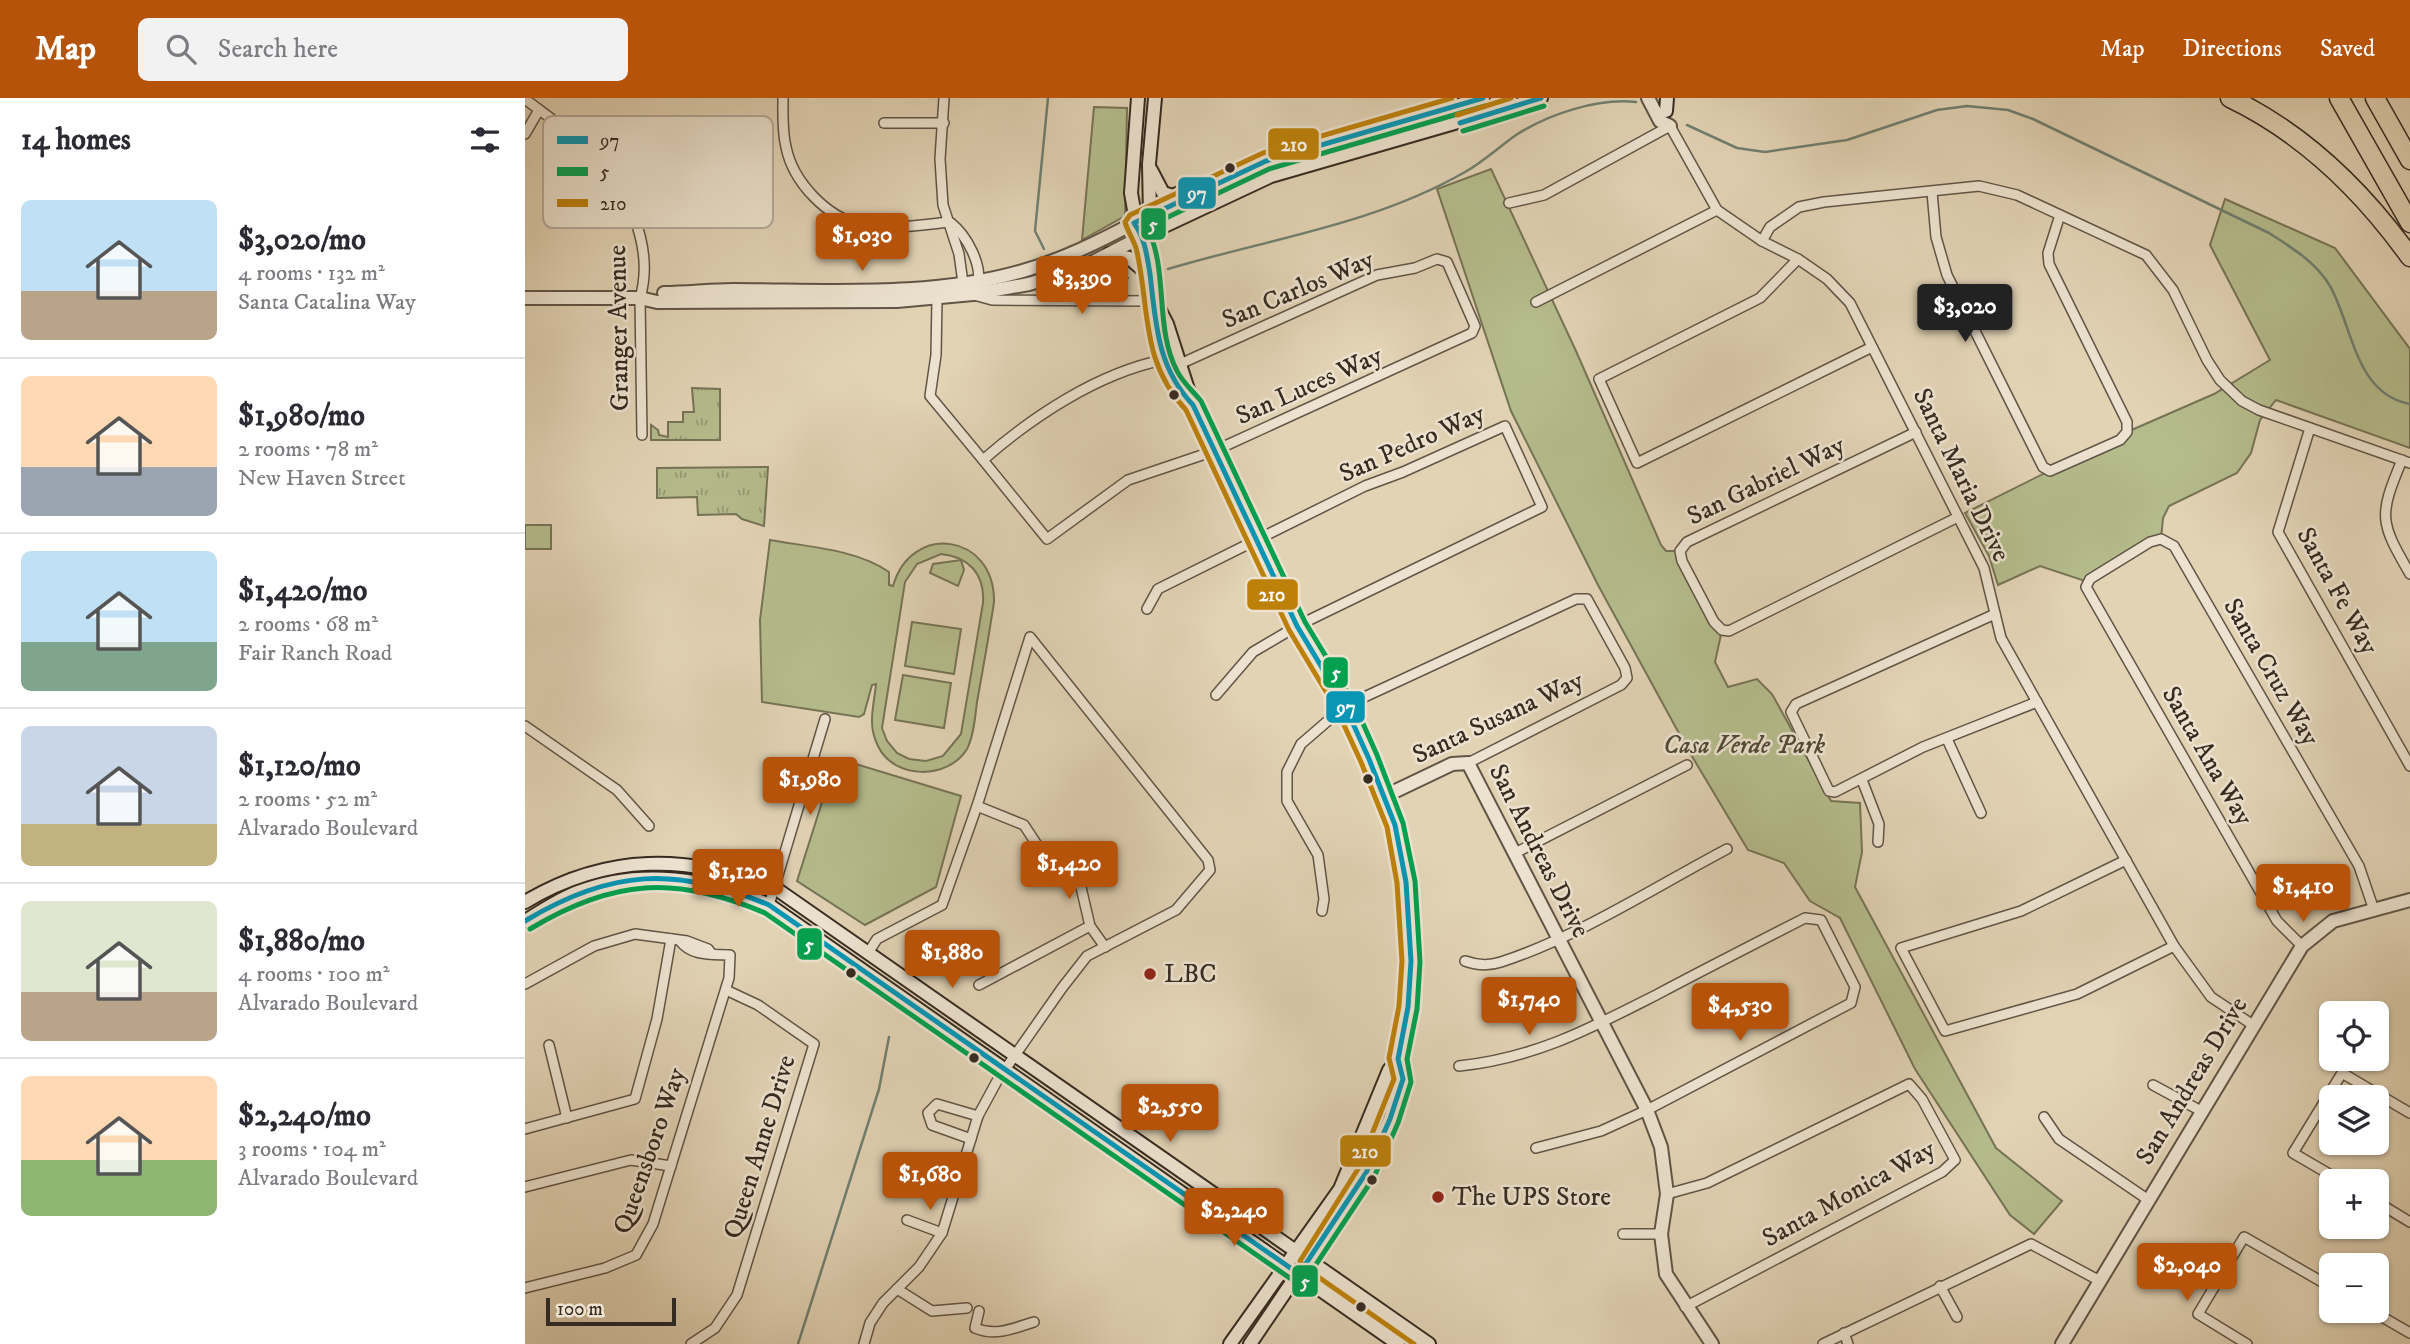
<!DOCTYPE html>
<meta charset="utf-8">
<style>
body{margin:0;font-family:"IM FELL DW Pica",serif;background:#f2f2f3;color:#2b2b33;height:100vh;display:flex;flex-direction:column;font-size:26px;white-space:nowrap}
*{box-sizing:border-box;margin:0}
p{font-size:23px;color:#7c7c81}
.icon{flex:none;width:38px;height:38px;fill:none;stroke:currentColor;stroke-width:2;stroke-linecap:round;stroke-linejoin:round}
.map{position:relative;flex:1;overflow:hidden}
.sheet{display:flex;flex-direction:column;background:#fff;width:525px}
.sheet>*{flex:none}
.tools{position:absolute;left:1794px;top:903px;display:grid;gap:14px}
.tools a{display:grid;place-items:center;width:70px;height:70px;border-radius:10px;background:#fff;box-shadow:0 2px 5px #0004;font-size:35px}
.scale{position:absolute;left:21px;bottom:18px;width:130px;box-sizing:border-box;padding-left:7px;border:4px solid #362b21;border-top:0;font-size:19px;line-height:24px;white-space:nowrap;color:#362b21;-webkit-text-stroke:5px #ece2cf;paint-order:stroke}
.price{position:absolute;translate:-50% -60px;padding:0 16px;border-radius:7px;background:#b45309;color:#fff;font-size:23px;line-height:46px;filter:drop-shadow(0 2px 4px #0008)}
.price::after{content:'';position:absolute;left:50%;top:42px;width:21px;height:16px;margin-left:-10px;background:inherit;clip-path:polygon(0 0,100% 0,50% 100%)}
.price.selected{background:#222;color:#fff}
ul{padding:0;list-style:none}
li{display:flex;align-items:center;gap:21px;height:175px;padding:0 21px}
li+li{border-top:2px solid #e1e1e2}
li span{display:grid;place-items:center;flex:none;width:196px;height:140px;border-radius:10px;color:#555}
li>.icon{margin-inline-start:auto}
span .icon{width:84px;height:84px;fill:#fffc;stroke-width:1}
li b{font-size:30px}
h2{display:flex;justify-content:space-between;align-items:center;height:84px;padding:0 21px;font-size:30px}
header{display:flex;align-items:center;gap:42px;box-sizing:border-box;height:98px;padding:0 35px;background:#b45309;color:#fff}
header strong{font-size:33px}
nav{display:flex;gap:38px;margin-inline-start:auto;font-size:24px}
.search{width:490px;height:63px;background:#f2f2f3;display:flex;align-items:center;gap:18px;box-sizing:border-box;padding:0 24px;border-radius:10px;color:#7c7c81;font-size:26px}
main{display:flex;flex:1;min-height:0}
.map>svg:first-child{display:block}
.grass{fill:url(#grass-tufts);stroke:#767456;stroke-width:2}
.green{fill:#b5bc8c;stroke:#767456;stroke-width:2;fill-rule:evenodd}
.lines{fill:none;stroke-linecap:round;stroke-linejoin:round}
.stream{stroke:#708071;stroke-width:2.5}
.minor-casing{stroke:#615546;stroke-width:12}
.tertiary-casing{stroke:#615546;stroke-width:16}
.secondary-casing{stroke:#362b21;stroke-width:16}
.motorway-casing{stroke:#362b21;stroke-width:21}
.minor{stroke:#ece2cf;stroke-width:9}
.tertiary{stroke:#ece2cf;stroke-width:12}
.secondary{stroke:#ece2cf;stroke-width:12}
.motorway{stroke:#e2d3b5;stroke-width:18}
.bus-1-casing{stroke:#ece2cf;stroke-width:10}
.bus-2-casing{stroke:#ece2cf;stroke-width:10}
.bus-3-casing{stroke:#ece2cf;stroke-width:10}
.bus-1{stroke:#0896b4;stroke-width:5}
.bus-2{stroke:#03a04f;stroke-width:5}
.bus-3{stroke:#bd810a;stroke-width:5}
.bus-dot{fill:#362b21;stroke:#ece2cf;stroke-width:2.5}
.poi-dot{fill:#8f2418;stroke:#ece2cf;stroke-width:2.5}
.labels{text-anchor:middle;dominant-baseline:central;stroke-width:5;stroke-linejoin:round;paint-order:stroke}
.street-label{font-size:26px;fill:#362b21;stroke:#ece2cf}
.park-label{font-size:26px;font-style:italic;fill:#4f4836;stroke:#ece2cf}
.poi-label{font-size:26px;fill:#362b21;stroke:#ece2cf;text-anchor:start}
.key{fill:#ece2cf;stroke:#b5ab9b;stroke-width:2}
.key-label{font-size:19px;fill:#362b21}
.line-badge{stroke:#ece2cf;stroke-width:2.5}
.badge-label{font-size:19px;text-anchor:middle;font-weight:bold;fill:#fff}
</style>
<header>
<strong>Map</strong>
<div class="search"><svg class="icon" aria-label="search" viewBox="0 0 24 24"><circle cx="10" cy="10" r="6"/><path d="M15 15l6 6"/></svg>Search here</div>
<nav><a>Map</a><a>Directions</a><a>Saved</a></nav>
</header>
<main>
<section class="sheet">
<h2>14 homes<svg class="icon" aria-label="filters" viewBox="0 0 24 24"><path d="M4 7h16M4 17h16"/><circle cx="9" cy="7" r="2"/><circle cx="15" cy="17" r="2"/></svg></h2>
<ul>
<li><span style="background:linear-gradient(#bfe0f5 65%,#b9a48a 0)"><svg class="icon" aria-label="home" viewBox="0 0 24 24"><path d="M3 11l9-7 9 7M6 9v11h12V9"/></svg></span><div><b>$3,020/mo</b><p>4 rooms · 132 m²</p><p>Santa Catalina Way</p></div></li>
<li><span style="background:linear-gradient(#ffd9b3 65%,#9aa5b1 0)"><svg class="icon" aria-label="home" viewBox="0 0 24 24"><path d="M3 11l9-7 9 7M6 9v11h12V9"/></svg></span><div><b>$1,980/mo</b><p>2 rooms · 78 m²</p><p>New Haven Street</p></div></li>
<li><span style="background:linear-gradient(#bfe0f5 65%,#7fa58c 0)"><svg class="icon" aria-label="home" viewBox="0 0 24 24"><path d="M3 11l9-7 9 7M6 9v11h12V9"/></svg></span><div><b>$1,420/mo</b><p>2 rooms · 68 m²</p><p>Fair Ranch Road</p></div></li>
<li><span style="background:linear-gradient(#c9d6e8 70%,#c2b280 0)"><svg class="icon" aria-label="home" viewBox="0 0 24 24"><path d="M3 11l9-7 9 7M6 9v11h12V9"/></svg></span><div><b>$1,120/mo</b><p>2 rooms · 52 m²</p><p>Alvarado Boulevard</p></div></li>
<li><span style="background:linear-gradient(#dfe7d0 65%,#b9a48a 0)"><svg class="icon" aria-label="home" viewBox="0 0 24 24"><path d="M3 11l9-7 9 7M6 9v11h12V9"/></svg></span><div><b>$1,880/mo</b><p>4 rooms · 100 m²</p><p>Alvarado Boulevard</p></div></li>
<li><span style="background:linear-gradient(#ffd9b3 60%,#8fb573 0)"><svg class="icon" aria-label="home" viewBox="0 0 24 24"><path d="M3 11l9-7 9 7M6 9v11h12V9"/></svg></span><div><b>$2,240/mo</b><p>3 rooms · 104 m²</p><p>Alvarado Boulevard</p></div></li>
</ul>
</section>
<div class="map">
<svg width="1885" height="1246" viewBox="0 0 1885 1246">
<defs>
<pattern id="grass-tufts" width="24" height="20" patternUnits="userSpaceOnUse" patternTransform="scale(1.75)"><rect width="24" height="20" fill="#b5bc8c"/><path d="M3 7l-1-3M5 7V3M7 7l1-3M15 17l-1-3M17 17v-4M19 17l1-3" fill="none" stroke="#949972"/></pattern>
</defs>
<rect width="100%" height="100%" fill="#e2d3b5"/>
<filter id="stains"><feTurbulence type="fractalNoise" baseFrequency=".00286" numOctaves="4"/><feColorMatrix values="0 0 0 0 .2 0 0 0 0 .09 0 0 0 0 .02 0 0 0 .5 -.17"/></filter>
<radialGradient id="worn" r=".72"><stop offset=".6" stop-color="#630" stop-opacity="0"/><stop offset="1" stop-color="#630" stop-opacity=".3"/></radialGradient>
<g class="grass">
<path d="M167 290 195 291V342H126V327L133 332 134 337 143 339V324H158V314H169Z"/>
<path d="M243 369 239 428 217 421 211 416 173 417 172 399 132 400V370Z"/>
</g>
<g class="green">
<path d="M569 9 602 10 600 118 557 142Z"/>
<path d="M966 71 1051 253 1136 447 1141 453H1155L1197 532 1190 564 1203 589 1232 581 1247 596 1306 703 1335 705 1337 754 1330 789 1471 1050 1537 1103 1509 1136 1485 1117 1390 971 1315 820 1285 803 1259 765 1223 752 1162 650 1073 487 986 313 912 91Z"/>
<path d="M1700 101 1810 150 1885 251V350L1751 302 1735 322 1726 355 1712 375 1644 408 1638 420 1636 441 1563 484 1515 468 1473 487 1464 458 1440 415 1602 334 1689 296 1745 262 1685 147Z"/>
<rect x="0" y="427" width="26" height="24"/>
<path d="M245 442C283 449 331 451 364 474V487L368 488C386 424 470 435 469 504 464 537 458 571 452 604 450 619 449 637 442 651 423 682 369 682 353 648 342 627 349 608 351 586L347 587 339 616 334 619 237 604 235 522ZM416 456C444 459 460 476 458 505L436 636 418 658 401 663 384 661 372 655 362 643 357 630 380 484 392 466Z"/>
<path d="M436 462 439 472 433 488 405 475 408 466Z"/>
<path d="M387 524 436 531 429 576 380 568Z"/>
<path d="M378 577 426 585 419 630 370 622Z"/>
<path d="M311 660 436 698 411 789 340 827 272 783Z"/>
</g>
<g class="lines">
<g class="stream">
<path d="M1162 27 1212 50 1240 54 1322 42 1412 12 1442 8 1483 12 1508 21 1744 135C1767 150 1791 164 1805 188 1828 229 1830 296 1885 306"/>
<path d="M519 151 510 133 523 0"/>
<path d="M643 171C743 141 848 127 940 74 958 64 974 49 991 37 1024 16 1072 0 1111 4"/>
<path d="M562 183 603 180"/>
<path d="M273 1246 354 991 364 939"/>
</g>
<defs>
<g id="minor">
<path d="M258 0C258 16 257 33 261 49 268 84 302 120 337 127 366 132 396 127 424 124"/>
<path d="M419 0 415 61 418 107 434 156 438 185 442 190"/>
<path d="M0 1C21 17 44 33 64 51 102 87 130 149 115 200L117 337"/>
<path d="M359 25H419"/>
<path d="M0 36 14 12"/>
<path d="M1407 94 1411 139 1422 177 1518 369 1525 373 1595 342 1602 334V324L1524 166 1523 155 1535 117"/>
<path d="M984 105 1019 97 1145 28 1192 112 1237 143 1273 161 1302 181 1325 205 1459 470 1476 540 1649 848 1686 899 1728 927"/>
<path d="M426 125C442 138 457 166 453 186"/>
<path d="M1237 143 1245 129 1274 109 1299 104 1454 88 1492 97 1621 157 1648 192 1682 262 1695 282 1717 303 1734 312 1885 365"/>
<path d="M1273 161 1235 200 1074 281 1112 365 1347 249"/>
<path d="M449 197 467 202 630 203"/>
<path d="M412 201 411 257 405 298 458 362"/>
<path d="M1011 204 1192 112"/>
<path d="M638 262C573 275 507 319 458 362L522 441 603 382 689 353 947 235 950 228 922 164 912 161 890 170 852 177 655 266"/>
<path d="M1785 330 1753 434 1885 668"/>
<path d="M1391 334 1162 444 1155 453 1157 463 1189 524 1197 532 1204 533 1433 419"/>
<path d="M1877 362C1853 419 1855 424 1885 476"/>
<path d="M622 511 633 491 840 388 878 374 980 328 1017 409 772 528 728 554 691 597"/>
<path d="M1470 516 1271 606 1266 614 1304 693 1310 694 1398 649 1512 604"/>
<path d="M0 628 92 692 124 728"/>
<path d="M1422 641 1456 715"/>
<path d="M1337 682 1354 726 1353 744"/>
<path d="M452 708 499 727 524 765 555 785 565 828 454 887"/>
<path d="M990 755 1162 667"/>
<path d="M1601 762 1496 813 1376 850 1420 933 1552 896 1649 848"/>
<path d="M244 807 300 621"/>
<path d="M797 813 799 801 793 757 762 703V674L776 646 820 608 1051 501H1062L1100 570 1102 580 1096 587 943 665"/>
<path d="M565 828 580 849"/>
<path d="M1777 848 1752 823 1561 489 1565 481 1625 444 1636 441 1649 448 1834 768 1849 812"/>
<path d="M940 863C951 867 964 868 976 864 1053 839 1130 789 1202 751"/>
<path d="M0 886 69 848 110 836 162 843 183 851 187 856"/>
<path d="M24 947 42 1020"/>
<path d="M934 968C1011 960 1066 930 1133 896 1182 870 1231 845 1280 820L1296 822 1330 889 1326 905 1122 1012 1076 1033 1011 1050"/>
<path d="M1628 987 1676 1013"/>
<path d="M1519 1019 1534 1041 1622 1101"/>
<path d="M0 1031 110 1001 132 921 146 841"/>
<path d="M446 1041 407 1027 403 1015 412 1006 453 1018"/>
<path d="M1816 1083 1768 1055 1817 975 1885 1015"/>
<path d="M0 1089 106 1062 146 1068"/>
<path d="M1142 1096 1182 1085 1384 986 1397 1001 1430 1062 1417 1074 1160 1209"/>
<path d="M1852 1104 1885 1124"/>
<path d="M382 1122 417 1135"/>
<path d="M1098 1136H1136"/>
<path d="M1415 1188 1432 1219"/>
<path d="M0 1190 80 1170 111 1157 128 1126 204 880 205 857C188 856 167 859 155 843"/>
<path d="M372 1191 407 1213 442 1210"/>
<path d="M454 1213 450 1230C471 1239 489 1230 509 1224"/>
<path d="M1847 1213 1885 1235"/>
<path d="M1319 1235 1323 1246"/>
<path d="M166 1246 190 1230 212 1197 289 946 233 907 201 892"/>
<path d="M339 1246 345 1225 358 1205 394 1169 417 1135 453 1018 472 983 537 890 562 858 651 812 685 772 683 762 505 539 452 708 417 807 352 841 343 855"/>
<path d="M1298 1246 1506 1146 1575 1183"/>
<path d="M1722 1246 1673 1216 1719 1139 1806 1189"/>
</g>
<g id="tertiary">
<path d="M1123 0 1135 23 1145 28"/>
<path d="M139 195C162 195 185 192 208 192 304 192 409 200 501 172 539 161 575 143 609 125"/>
<path d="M0 200H115L132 204 372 203 448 196 504 186 558 169 618 138"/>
<path d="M860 698 927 666 943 665 1122 1012 1136 1049 1142 1096 1136 1136 1141 1176 1187 1246"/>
<path d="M1537 1246 1777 848 1808 823 1885 802"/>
</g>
<g id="secondary">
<path d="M630 0 624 66 625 118 618 138 630 203 629 232 649 290 667 307"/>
<path d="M1141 13 1142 0"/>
<path d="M626 72 638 95 648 98 658 93"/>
<path d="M609 125 741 63 958 0"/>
<path d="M612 129 606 95 613 0"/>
<path d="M618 138 746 78 1016 0"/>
<path d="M584 156 604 160 625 178"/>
<path d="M630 203 642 226 668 307 772 528 820 608 870 727 881 784 886 863 877 944 873 961 864 972 815 1091 705 1246"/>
<path d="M0 804C82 755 163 756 250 790L904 1246"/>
<path d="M0 823C17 813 34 801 53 794 114 770 186 780 244 807L873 1246"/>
<path d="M725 1246 841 1075 865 1021 878 981 873 961"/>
</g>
<g id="motorway">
<path d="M1705 0C1780 36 1837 92 1885 159"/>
<path d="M1814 0 1885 125"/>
<path d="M1850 0 1885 62"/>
</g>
</defs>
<use href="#minor" class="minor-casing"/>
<use href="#tertiary" class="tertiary-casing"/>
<use href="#secondary" class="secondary-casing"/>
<use href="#motorway" class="motorway-casing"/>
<use href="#minor" class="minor"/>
<use href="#tertiary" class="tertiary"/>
<use href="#secondary" class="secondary"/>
<use href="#motorway" class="motorway"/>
<defs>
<g id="bus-1">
<path d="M935 25 1016 0"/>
<path d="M0 823C86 771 151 768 244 807L774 1176 841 1075 865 1021 878 981 873 961 883 909 886 863 881 784 870 727 844 661 820 608 772 528 668 307C632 269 631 226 625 176 622 158 620 140 609 125L741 63 958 0"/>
</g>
<g id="bus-2">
<path d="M938 33 1019 8"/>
<path d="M5 831C88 781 150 777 240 815L769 1183H780L849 1079 873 1025 886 984 882 961 892 911 895 864 890 783 878 725 852 657 828 603 780 524 676 303C668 293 658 285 652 273 629 229 644 173 622 129L744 71 960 8"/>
</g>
<g id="bus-3">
<path d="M932 17 986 0"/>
<path d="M889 1246 779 1169 775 1163 833 1071 869 981 864 960 874 908 877 863 872 785 862 729 836 664 812 612 764 532 661 312C616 264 625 214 612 154 610 143 603 135 600 124L605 117 738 55 927 0"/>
</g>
</defs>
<use href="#bus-1" class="bus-1-casing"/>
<use href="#bus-2" class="bus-2-casing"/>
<use href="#bus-3" class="bus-3-casing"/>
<use href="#bus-1" class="bus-1"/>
<use href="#bus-2" class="bus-2"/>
<use href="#bus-3" class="bus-3"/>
</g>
<g class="bus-dot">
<circle cx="705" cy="70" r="6"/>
<circle cx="649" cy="297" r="6"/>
<circle cx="843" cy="681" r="6"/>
<circle cx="326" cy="875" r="6"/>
<circle cx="449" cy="960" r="6"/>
<circle cx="847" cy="1082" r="6"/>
<circle cx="836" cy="1209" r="6"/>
</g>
<g class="poi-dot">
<circle cx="625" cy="876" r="7"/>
<circle cx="913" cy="1099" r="7"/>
</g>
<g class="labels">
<g class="street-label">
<text transform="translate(773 192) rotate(-23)">San Carlos Way</text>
<text transform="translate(94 230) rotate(-91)">Granger Avenue</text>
<text transform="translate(784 288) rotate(-24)">San Luces Way</text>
<text transform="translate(887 346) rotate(-24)">San Pedro Way</text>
<text transform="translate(1436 377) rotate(64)">Santa Maria Drive</text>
<text transform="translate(1241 383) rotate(-26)">San Gabriel Way</text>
<text transform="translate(1812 493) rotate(61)">Santa Fe Way</text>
<text transform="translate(1746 574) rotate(60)">Santa Cruz Way</text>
<text transform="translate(973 620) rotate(-25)">Santa Susana Way</text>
<text transform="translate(1682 658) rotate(60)">Santa Ana Way</text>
<text transform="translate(1014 753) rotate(63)">San Andreas Drive</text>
<text transform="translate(1667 983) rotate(-59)">San Andreas Drive</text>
<text transform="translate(235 1049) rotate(-73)">Queen Anne Drive</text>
<text transform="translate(125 1053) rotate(-71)">Queensboro Way</text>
<text transform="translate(1324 1096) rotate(-29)">Santa Monica Way</text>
</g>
<g class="park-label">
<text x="1219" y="647">Casa Verde Park</text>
</g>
<g class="poi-label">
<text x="639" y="876">LBC</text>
<text x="927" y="1099">The UPS Store</text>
</g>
</g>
<rect x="18" y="18" width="230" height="112" rx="10" class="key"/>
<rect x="32" y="38" width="31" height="8" fill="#0896b4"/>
<rect x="32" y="69" width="31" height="9" fill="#03a04f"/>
<rect x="32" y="101" width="31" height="8" fill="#bd810a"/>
<g class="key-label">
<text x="75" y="49">97</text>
<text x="75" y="80">5</text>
<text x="75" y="112">210</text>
</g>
<g class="line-badge">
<rect x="742" y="29" width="53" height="34" rx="7" fill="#bd810a"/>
<rect x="652" y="78" width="40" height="34" rx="7" fill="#0896b4"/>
<rect x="615" y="109" width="27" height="34" rx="7" fill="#03a04f"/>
<rect x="721" y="480" width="53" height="33" rx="7" fill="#bd810a"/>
<rect x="797" y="558" width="27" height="33" rx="7" fill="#03a04f"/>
<rect x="800" y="592" width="41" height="34" rx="7" fill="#0896b4"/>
<rect x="271" y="829" width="27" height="34" rx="7" fill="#03a04f"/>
<rect x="814" y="1036" width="53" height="34" rx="7" fill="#bd810a"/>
<rect x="766" y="1166" width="28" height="34" rx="7" fill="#03a04f"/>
</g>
<g class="badge-label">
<text x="769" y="53">210</text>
<text x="672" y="102">97</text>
<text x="628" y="133">5</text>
<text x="747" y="503">210</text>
<text x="811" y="581">5</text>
<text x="821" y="616">97</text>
<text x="284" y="853">5</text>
<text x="840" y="1060">210</text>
<text x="780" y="1190">5</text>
</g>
<rect width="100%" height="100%" filter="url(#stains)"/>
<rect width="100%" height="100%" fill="url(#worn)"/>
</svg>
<div class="tools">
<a><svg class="icon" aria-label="locate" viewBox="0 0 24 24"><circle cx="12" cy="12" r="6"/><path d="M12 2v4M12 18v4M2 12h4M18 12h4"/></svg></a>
<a><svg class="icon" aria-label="layers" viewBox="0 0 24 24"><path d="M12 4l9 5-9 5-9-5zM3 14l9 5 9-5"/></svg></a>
<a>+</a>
<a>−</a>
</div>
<div class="scale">100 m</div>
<b class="price" style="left:337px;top:175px">$1,030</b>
<b class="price" style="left:557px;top:218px">$3,390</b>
<b class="price selected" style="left:1440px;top:246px">$3,020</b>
<b class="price" style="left:285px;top:719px">$1,980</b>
<b class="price" style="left:544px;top:803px">$1,420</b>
<b class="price" style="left:213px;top:811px">$1,120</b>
<b class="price" style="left:1778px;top:826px">$1,410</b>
<b class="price" style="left:427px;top:892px">$1,880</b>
<b class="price" style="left:1004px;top:939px">$1,740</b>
<b class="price" style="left:1215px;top:945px">$4,530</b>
<b class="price" style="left:645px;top:1046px">$2,550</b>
<b class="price" style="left:405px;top:1114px">$1,680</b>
<b class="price" style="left:709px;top:1150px">$2,240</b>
<b class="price" style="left:1662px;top:1205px">$2,040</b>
</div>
</main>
